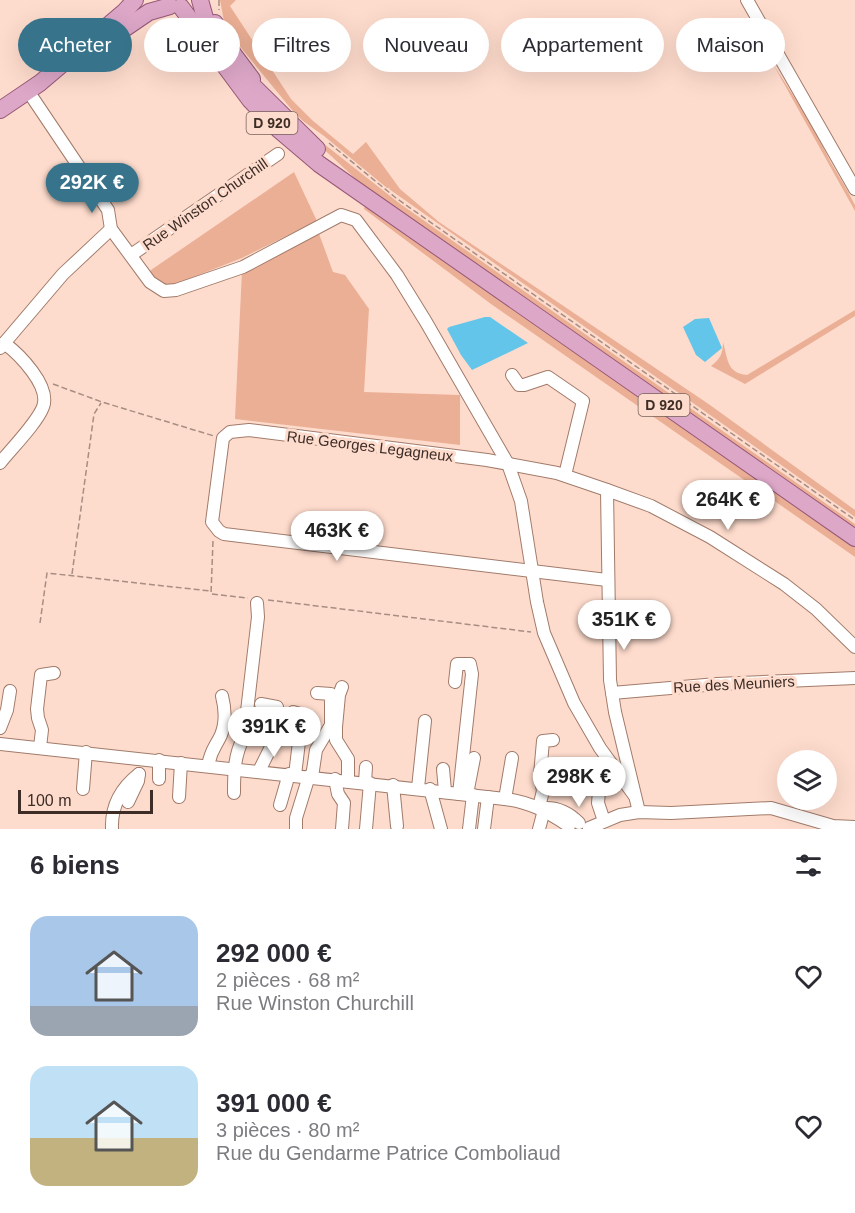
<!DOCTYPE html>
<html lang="fr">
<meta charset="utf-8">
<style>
body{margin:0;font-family:Arial,sans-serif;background:#f2f2f3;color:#2b2b33;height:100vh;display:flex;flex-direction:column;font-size:22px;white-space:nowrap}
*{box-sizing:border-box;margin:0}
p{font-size:20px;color:#7c7c81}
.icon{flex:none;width:33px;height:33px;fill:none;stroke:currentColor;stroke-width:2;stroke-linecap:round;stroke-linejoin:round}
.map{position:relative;height:829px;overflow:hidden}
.sheet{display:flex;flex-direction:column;background:#fff;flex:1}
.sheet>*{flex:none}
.hud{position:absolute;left:18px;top:18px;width:819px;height:54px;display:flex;gap:12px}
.controls{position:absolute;left:777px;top:750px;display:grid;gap:12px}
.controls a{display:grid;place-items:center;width:60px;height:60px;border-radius:50%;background:#fff;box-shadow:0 6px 24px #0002;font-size:30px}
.scale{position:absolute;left:18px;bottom:15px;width:135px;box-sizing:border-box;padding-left:6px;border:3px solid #3d2d26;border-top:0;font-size:16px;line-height:21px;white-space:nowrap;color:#3d2d26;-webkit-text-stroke:4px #fedccd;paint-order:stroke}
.price{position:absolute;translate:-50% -51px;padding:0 14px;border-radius:21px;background:#fff;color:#222;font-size:20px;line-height:39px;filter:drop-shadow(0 2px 3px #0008)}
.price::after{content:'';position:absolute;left:50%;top:36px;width:18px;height:14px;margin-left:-9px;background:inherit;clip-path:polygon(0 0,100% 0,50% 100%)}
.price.current{background:#37748b;color:#fff}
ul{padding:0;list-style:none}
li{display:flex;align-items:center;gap:18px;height:150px;padding:0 30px}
li span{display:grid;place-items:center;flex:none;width:168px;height:120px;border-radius:18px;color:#555}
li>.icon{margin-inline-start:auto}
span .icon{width:72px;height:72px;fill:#fffc;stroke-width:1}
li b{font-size:26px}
h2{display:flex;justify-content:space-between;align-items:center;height:72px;padding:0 30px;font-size:26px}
.chip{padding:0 21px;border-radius:27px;background:#fff;box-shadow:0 6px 24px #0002;font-size:21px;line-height:54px}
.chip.current{background:#37748b;color:#fff}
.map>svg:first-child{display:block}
.green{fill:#ebaf95}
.water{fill:#62c5e9}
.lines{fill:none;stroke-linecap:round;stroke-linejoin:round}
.minor-casing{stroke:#a17b6a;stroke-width:14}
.major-casing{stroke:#975777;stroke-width:18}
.path{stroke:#a78d82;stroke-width:1.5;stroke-dasharray:6 3;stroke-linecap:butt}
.minor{stroke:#fff;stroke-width:12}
.major{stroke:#dda7c8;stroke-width:16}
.labels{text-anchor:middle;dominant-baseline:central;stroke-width:6;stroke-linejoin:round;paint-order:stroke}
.shield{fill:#fedccd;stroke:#776258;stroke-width:1.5}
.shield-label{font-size:14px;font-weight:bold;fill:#3d2d26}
.street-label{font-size:15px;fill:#3d2d26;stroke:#fedccd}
</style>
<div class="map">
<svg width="855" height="829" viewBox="0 0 855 829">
<rect width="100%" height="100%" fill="#fedccd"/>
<g class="green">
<path d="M220 0H236L230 6 291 99 312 120 353 154 366 142 400 189 439 222 710 405 855 510V517L389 189 390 188H387L324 136 303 121 292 110 233 38 224 21Z"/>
<path d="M773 64 811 123 830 161 847 190 855 205V211Z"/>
<path d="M300 127 305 129 399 203 855 524V530L360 183Z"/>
<path d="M294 172 317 221 242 258 178 283 165 286 148 275 151 270Z"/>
<path d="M365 205 855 546V557L491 304 364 209Z"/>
<path d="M318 231 333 272 345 275 369 309 364 392 460 395V445L235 419 242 270Z"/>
<path d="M855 310V316L745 384 711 366C720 359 723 354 723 342 728 360 727 373 747 375Z"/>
</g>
<g class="water">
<path d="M485 317H490L528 343 472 370 461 355 447 329 449 327Z"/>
<path d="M709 318 722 348 705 362 696 355 683 327 695 319Z"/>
</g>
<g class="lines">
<defs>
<g id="minor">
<path d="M747 0 855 189"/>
<path d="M28 91 108 210 111 229 150 282 164 291 176 290 243 267 341 215 356 220 397 275 426 322 508 464 521 501 537 602 544 633 574 703 600 748 634 795"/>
<path d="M131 255 278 154"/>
<path d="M0 348 63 274 111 229"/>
<path d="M512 375 519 385H524L548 377 583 401 565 475"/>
<path d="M0 463C11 449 37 423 43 407 51 386 19 354 4 343"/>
<path d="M607 490 610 680 615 712 639 812"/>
<path d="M607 580 224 534 219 531 212 522 223 438 230 432 249 430 487 460 557 473 607 490 651 506 710 537 784 584 816 609 855 647"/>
<path d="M455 682 457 664H470L472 674 459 794"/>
<path d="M342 687 339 695 336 727V740L348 759V781"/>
<path d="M612 693 717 684 855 678"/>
<path d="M293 712 300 714 302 717 295 775"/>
<path d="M0 728 7 710 10 691"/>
<path d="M0 744 505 799C530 802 548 812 569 826"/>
<path d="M40 747 42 730 38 718 37 709 41 675 54 673"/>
<path d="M208 766C211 749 215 748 221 735 226 723 225 708 222 696"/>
<path d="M443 769 445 791"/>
<path d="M259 771 272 745 277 707 261 704"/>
<path d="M312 777 316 750 331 725V694L317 693"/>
<path d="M159 779V760"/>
<path d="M335 779 338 794 344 803 342 829"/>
<path d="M365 782 366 767"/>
<path d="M393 785 397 826"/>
<path d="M418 788 425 721"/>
<path d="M83 789 86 752"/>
<path d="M430 789 441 829"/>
<path d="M599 791 598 803 604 821"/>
<path d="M234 793C234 773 234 755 244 737L258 617 257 603"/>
<path d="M467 794 474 758"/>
<path d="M179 797 181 763"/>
<path d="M505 799 512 758"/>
<path d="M128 802 138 781 139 774"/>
<path d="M280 805 289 774"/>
<path d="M539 807 543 791 540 775 543 741 553 740"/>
<path d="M547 808C560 808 570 814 579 823"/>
<path d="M589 828 620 815 639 812 671 813 771 808 833 826 855 827"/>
<path d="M112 829C111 806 121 788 139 774"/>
<path d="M296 829V818L309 776"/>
<path d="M366 829 370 783"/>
<path d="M469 829 473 795"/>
<path d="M484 829 488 797"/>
<path d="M539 829 544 810"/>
</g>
<g id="major">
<path d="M200 0 207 25 215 40"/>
<path d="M181 7 250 100 279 130 319 164 855 538"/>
<path d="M215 23 234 55 252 79"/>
<path d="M102 44 149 12 170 6"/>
<path d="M239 72 317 149"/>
<path d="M0 110 40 83 125 11 135 0"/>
</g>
</defs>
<use href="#minor" class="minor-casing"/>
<use href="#major" class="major-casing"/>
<g class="path">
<path d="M219 0V10"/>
<path d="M329 143 396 198 855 520"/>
<path d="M53 384 102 402 214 436"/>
<path d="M213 541 211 594 248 598"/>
<path d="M72 574 94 414 101 403"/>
<path d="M268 600 531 632"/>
<path d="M40 623 47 573 210 591"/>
</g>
<use href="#minor" class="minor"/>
<use href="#major" class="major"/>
</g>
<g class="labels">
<g class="shield">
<rect x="246.5" y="112" width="51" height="22" rx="4.5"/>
<rect x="638.5" y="394" width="51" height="22" rx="4.5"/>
</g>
<g class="shield-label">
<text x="272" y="123">D 920</text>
<text x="664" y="405">D 920</text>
</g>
<g class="street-label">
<text transform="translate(205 204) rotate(-35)">Rue Winston Churchill</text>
<text transform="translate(370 446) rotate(7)">Rue Georges Legagneux</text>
<text transform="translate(734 684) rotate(-3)">Rue des Meuniers</text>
</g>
</g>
</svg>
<div class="controls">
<a><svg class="icon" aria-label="layers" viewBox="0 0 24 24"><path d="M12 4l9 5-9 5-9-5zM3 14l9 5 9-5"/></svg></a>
</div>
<div class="scale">100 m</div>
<b class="price current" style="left:92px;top:214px">292K €</b>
<b class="price" style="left:728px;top:531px">264K €</b>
<b class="price" style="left:337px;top:562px">463K €</b>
<b class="price" style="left:624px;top:651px">351K €</b>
<b class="price" style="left:274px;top:758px">391K €</b>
<b class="price" style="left:579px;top:808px">298K €</b>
<div class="hud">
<a class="chip current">Acheter</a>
<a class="chip">Louer</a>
<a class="chip">Filtres</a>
<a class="chip">Nouveau</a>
<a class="chip">Appartement</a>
<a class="chip">Maison</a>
</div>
</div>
<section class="sheet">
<h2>6 biens<svg class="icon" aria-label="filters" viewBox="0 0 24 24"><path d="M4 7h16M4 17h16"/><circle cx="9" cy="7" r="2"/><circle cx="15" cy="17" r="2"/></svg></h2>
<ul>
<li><span style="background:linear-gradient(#a9c7e8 75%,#9aa5b1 0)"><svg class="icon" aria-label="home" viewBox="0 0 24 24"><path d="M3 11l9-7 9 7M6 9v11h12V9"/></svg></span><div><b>292 000 €</b><p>2 pièces · 68 m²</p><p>Rue Winston Churchill</p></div><svg class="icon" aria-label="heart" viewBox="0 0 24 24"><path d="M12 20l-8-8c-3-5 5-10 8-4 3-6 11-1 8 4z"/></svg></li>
<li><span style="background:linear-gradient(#bfe0f5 60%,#c2b280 0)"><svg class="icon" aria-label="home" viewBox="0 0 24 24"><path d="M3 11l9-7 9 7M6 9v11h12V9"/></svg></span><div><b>391 000 €</b><p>3 pièces · 80 m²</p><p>Rue du Gendarme Patrice Comboliaud</p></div><svg class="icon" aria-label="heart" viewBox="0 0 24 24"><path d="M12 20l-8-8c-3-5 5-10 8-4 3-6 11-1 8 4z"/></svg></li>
</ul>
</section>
